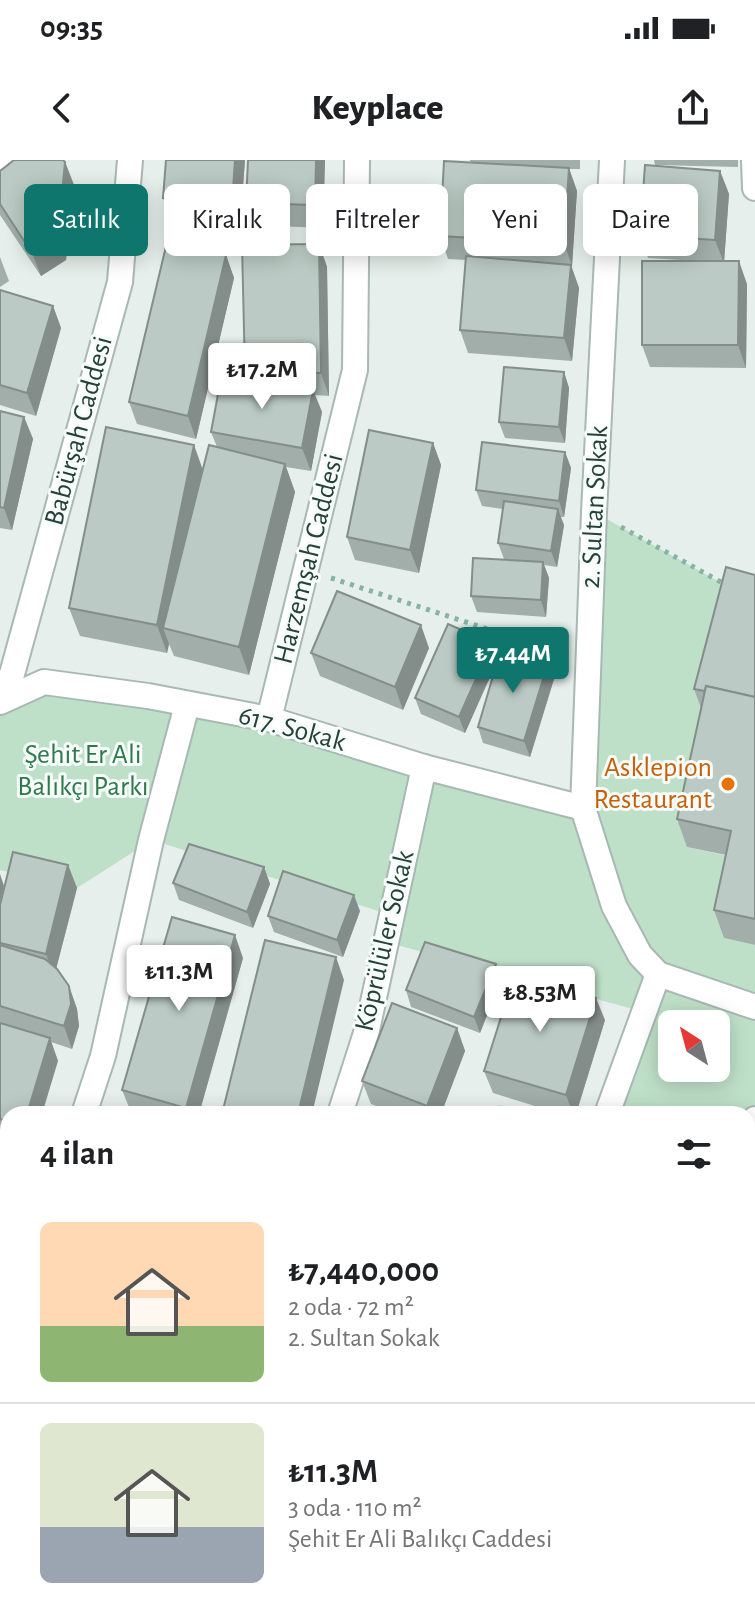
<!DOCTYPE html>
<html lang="tr">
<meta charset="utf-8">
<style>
body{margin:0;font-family:"Alegreya Sans",sans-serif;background:#f6f6f6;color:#202124;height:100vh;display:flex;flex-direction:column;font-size:30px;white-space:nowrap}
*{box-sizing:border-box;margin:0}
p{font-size:26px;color:#757577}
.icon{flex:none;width:44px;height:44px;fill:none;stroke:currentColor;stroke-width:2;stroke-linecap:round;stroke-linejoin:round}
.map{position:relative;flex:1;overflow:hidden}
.drawer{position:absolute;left:0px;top:946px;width:756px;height:512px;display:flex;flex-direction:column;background:#fff;border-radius:24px 24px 0 0;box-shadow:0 4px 20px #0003}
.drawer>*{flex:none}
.hud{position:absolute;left:24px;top:24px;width:708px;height:72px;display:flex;gap:16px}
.needle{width:52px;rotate:324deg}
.buttons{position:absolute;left:658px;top:850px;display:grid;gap:16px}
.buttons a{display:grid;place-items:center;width:72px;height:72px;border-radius:12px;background:#fff;box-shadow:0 4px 20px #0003;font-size:40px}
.price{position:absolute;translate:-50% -68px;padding:0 18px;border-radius:8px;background:#fff;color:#222;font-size:26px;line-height:52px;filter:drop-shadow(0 2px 4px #0008)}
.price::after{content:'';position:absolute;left:50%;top:48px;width:24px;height:18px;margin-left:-12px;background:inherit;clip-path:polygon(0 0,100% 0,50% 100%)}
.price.on{background:#0f766e;color:#fff}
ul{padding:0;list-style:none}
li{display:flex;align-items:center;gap:24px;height:200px;padding:0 40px}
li+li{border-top:2px solid #e0e0e0}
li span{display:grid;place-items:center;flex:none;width:224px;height:160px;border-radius:12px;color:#555}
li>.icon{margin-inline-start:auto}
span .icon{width:96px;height:96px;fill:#fffc;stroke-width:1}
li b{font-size:34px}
h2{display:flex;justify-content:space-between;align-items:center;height:96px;padding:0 40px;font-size:34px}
.pill{padding:0 28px;border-radius:12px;background:#fff;box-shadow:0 4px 20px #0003;font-size:28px;line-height:72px}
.pill.on{background:#0f766e;color:#fff}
.status{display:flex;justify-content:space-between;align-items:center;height:56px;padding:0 40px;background:#fff;direction:ltr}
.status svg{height:22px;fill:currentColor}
header{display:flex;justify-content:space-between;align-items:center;height:104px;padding:0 40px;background:#fff;font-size:36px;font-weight:800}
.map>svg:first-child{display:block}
.built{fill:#d4dfda}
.green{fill:#bfe0c8;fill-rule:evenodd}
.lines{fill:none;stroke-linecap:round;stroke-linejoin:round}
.lane-casing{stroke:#a8b8b2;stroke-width:24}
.street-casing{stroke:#a8b8b2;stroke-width:28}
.secondary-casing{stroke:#a4bbb3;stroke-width:28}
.path{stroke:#86b3a5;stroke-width:5;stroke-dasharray:4 6;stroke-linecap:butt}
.lane{stroke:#fff;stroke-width:20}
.street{stroke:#fff;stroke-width:24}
.secondary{stroke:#fff;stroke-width:24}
.wall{fill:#a1aea9}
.shaded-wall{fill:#838d89}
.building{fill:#bbcac4;stroke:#838d89;stroke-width:2}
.food-dot{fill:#e8710a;stroke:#f7fbf9;stroke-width:3}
.labels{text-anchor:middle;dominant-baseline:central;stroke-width:6;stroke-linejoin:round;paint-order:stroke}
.street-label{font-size:28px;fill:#24423a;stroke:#f7fbf9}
.park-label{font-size:28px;fill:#2d7a4b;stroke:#f7fbf9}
.food-label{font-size:28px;fill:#c56008;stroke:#f7fbf9;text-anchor:end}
</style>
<div class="status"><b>09:35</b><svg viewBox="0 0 49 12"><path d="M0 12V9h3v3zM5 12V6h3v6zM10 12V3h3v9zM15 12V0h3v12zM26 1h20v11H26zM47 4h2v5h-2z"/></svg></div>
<header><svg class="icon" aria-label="back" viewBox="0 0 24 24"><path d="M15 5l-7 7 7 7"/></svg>Keyplace<svg class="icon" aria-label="share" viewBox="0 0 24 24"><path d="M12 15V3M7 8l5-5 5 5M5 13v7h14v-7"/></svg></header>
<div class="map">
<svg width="755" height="1458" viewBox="0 0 755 1458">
<rect width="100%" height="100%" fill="#e6efeb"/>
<path class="built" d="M755 1038V1458H746V1450H748V1054Z"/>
<g class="green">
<path d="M594 352 734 430 687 687 741 699 724 778 755 785V959L748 954H607L644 852 386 782 391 755 152 680 77 728 0 710V542L21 533 97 528 583 648ZM672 864H716V908H672Z"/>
<path d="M124 1450H429L419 1458H120Z"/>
</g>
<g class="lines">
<defs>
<path id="lane" d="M644 1458 645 1450"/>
<g id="street">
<path d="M612 0 594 352 583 648 614 746 640 795 658 814 755 847"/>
<path d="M754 0 755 28"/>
<path d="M0 8 14 0"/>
<path d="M0 536 12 514 120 122 130 0"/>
<path d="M0 542 44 522 148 536 269 559 424 607 583 648"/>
<path d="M269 559 355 210 357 0"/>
<path d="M84 954 103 896 151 680 187 545"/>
<path d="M340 954 367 870 424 607"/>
<path d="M607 954 658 814"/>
<path d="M0 1174 8 1158"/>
<path d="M120 1458 124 1450"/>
<path d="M585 1458 586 1450"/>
</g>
<g id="secondary">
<path d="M748 974 755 959"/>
<path d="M419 1458 429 1450"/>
</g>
</defs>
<use href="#lane" class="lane-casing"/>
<use href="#street" class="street-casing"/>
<use href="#secondary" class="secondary-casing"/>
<g class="path">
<path d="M621 367 728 426"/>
<path d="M331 418 561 493"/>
</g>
<use href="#lane" class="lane"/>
<use href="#street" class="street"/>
<use href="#secondary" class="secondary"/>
</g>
<g class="wall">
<path d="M166 0H245L240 66 172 61 163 38Z"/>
<path d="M248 0H325L323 68 254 65 246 43Z"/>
<path d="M470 0H580V9H569L577 31 572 106H571L579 128 572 201 468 193 460 170 466 100 448 99 440 76 471 3Z"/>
<path d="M654 0H738V7L655 5Z"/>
<path d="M65 2 74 25 66 100 41 116 0 55V11Z"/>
<path d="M720 11 729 34 724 101 747 124 746 208 650 207 642 185 697 101 648 98 640 75Z"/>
<path d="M319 84 327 107 329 236 315 235 322 252 311 311 286 307 295 332 249 515 174 496 169 484 167 493 80 476 69 448 203 309 217 287 211 272 247 218 245 212Z"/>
<path d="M226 95 234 118 196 279 137 264 129 242Z"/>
<path d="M0 97 9 121 0 127Z"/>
<path d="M0 130 53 146 61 168 36 256 0 245Z"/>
<path d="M564 212 569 228 565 283 505 278 499 262Z"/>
<path d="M0 251 24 257 33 279 12 370 0 368Z"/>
<path d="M433 283 441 305 419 413 355 400 347 377Z"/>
<path d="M565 292 571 308 564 357H560L564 365 557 407 544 405 549 418 546 457 477 452 471 436 512 400 504 399 498 383 503 349 482 346 476 330Z"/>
<path d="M755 415V785L724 778 714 750 726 695 687 687 677 659 701 548 694 529Z"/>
<path d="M492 483 498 498 548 503 554 519 530 597 483 583 478 567 497 501 465 573 421 554 415 538Z"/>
<path d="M429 488 403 550 320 516 311 493Z"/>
<path d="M68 705 77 728 56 809 69 826 77 849 79 866 72 889 51 882 58 901 8 954V1083L5 1097 0 1096V745Z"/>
<path d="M264 707 270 724 253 768 179 740 173 723Z"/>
<path d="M360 751 343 797 274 772 268 756Z"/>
<path d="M243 798 199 954H136L131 952 122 930Z"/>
<path d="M501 820 480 873 411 847 406 830Z"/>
<path d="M605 860 576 954H561L493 933 484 911Z"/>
<path d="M457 868 465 891 441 954H397L371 944 362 921Z"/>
</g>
<g class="shaded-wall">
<path d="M235 0H245L240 66 232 43Z"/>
<path d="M316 0H325L323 68 315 45Z"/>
<path d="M65 2 74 25 66 100 41 116 32 93Z"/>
<path d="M569 8 577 31 572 106 564 83Z"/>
<path d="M720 11 729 34 724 103 715 80Z"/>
<path d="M319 84 327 107 329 236 321 213Z"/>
<path d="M226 95 234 118 196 279 188 256Z"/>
<path d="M739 101 747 124 746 208 738 185Z"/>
<path d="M571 105 579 128 572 201 564 178Z"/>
<path d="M53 146 61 168 36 256 27 233Z"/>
<path d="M564 212 569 228 565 283 559 267Z"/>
<path d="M313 230 322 252 311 311 302 288Z"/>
<path d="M24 257 33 279 12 370 4 348Z"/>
<path d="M433 283 441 305 419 413 410 390Z"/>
<path d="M194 285 204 313 163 468 169 484 167 493 157 465Z"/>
<path d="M565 292 571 308 564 357 559 341Z"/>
<path d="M285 304 295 332 249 515 239 487Z"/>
<path d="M558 349 564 365 557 407 551 391Z"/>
<path d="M543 402 549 418 546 457 541 440Z"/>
<path d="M421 465 429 488 403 550 395 527Z"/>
<path d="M492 483 498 499 465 573 459 557Z"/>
<path d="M548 503 554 519 530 597 524 581Z"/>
<path d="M68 705 77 728 54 817 46 794Z"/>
<path d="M264 707 270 724 253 768 247 752Z"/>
<path d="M0 714 4 726 0 742Z"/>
<path d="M354 735 360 751 343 797 337 780Z"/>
<path d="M235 775 243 798 199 954H188L186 948Z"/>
<path d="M336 797 344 820 312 954H298Z"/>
<path d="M496 804 501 820 480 873 474 857Z"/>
<path d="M69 826 77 849 79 866 72 889 64 866Z"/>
<path d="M596 838 605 860 576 954H573L566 935Z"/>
<path d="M457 868 465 891 441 954H430L427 946Z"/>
<path d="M50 878 58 901 42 954H27Z"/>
<path d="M8 1026V1083L5 1097 0 1084V1059Z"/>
<path d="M8 1399V1450L4 1458H0V1417Z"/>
<rect x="729" y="1450" width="8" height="8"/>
</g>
<g class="building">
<path d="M14 0H63L65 2 58 77 32 93 0 44V11Z"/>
<path d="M166 0H235L232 43 163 38Z"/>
<path d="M248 0H316L315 45 246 43Z"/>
<path d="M444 1 569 8 564 83 440 76Z"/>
<path d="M645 5 720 11 715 80 640 75Z"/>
<path d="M167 82 226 95 188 256 129 242Z"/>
<path d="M319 84 321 213 245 212 242 85Z"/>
<path d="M466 96 571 105 564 178 460 170Z"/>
<path d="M642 101H739L738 185H642Z"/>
<path d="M0 130 53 146 27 233 0 225Z"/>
<path d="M504 207 564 212 559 267 499 262Z"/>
<path d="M222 213 313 230 302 288 211 272Z"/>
<path d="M0 251 24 257 4 348 0 347Z"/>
<path d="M106 267 194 285 157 465 69 448Z"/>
<path d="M369 270 433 283 410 390 347 377Z"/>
<path d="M482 282 565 292 559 341 476 330Z"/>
<path d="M209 285 285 304 239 487 163 468Z"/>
<path d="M504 341 558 349 551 391 498 383Z"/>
<path d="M473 398 543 402 541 440 471 436Z"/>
<path d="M726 407 755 415V537L706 526 705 531 694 529Z"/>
<path d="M337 431 421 465 395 527 311 493Z"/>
<path d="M448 464 492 483 459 557 415 538Z"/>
<path d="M501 489 548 503 524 581 478 567Z"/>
<path d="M706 526 755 537V759L714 750 731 671 677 659Z"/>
<path d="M189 684 264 707 247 752 173 723Z"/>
<path d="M13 692 68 705 46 794 0 783V745Z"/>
<path d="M283 711 354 735 337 780 268 756Z"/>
<path d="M172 757 235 775 186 948 122 930Z"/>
<path d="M265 780 336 797 298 954H222Z"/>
<path d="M425 782 496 804 474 857 406 830Z"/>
<path d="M0 785 45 799 57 809 69 826 71 844 64 866 0 846Z"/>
<path d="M515 813 596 838 566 935 484 911Z"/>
<path d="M392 843 457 868 427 946 362 921Z"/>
<path d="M0 863 50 878 27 954H8V962L0 959Z"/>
<path d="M501 947 513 954H498Z"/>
<path d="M0 980 8 982V1026L0 1059Z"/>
<path d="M8 1196V1399L0 1417V1214Z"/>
<path d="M753 1199H755V1227Z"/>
<rect x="661" y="1450" width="68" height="8"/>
</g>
<circle class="food-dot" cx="728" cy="624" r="8"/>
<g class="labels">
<g class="street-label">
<text transform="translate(79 271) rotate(-75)">Babürşah Caddesi</text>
<text transform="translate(595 347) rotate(-87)">2. Sultan Sokak</text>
<text transform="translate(309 399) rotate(-76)">Harzemşah Caddesi</text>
<text transform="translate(292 569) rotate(15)">617. Sokak</text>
<text transform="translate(385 781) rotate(-77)">Köprülüler Sokak</text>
</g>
<g class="park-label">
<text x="83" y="595">Şehit Er Ali<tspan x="83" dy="32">Balıkçı Parkı</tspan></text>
</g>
<g class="food-label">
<text x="712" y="608">Asklepion<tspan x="712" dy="32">Restaurant</tspan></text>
</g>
</g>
</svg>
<div class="buttons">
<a><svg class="needle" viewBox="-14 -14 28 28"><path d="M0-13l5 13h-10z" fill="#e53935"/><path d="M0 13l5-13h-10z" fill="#757577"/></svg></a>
</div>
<b class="price" style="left:262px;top:251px">₺17.2M</b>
<b class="price on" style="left:513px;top:535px">₺7.44M</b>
<b class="price" style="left:179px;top:853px">₺11.3M</b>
<b class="price" style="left:540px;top:874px">₺8.53M</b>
<div class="hud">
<a class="pill on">Satılık</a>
<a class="pill">Kiralık</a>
<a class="pill">Filtreler</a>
<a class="pill">Yeni</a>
<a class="pill">Daire</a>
</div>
<section class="drawer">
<h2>4 ilan<svg class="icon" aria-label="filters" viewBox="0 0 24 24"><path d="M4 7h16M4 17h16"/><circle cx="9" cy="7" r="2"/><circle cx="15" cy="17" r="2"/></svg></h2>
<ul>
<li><span style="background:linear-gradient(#ffd9b3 65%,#8fb573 0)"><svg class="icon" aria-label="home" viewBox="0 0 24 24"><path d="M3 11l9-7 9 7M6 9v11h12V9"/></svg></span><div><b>₺7,440,000</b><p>2 oda · 72 m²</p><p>2. Sultan Sokak</p></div></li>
<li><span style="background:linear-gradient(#dfe7d0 65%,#9aa5b1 0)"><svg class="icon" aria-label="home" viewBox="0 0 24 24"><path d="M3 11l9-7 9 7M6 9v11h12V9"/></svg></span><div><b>₺11.3M</b><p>3 oda · 110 m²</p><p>Şehit Er Ali Balıkçı Caddesi</p></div></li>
</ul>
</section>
</div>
